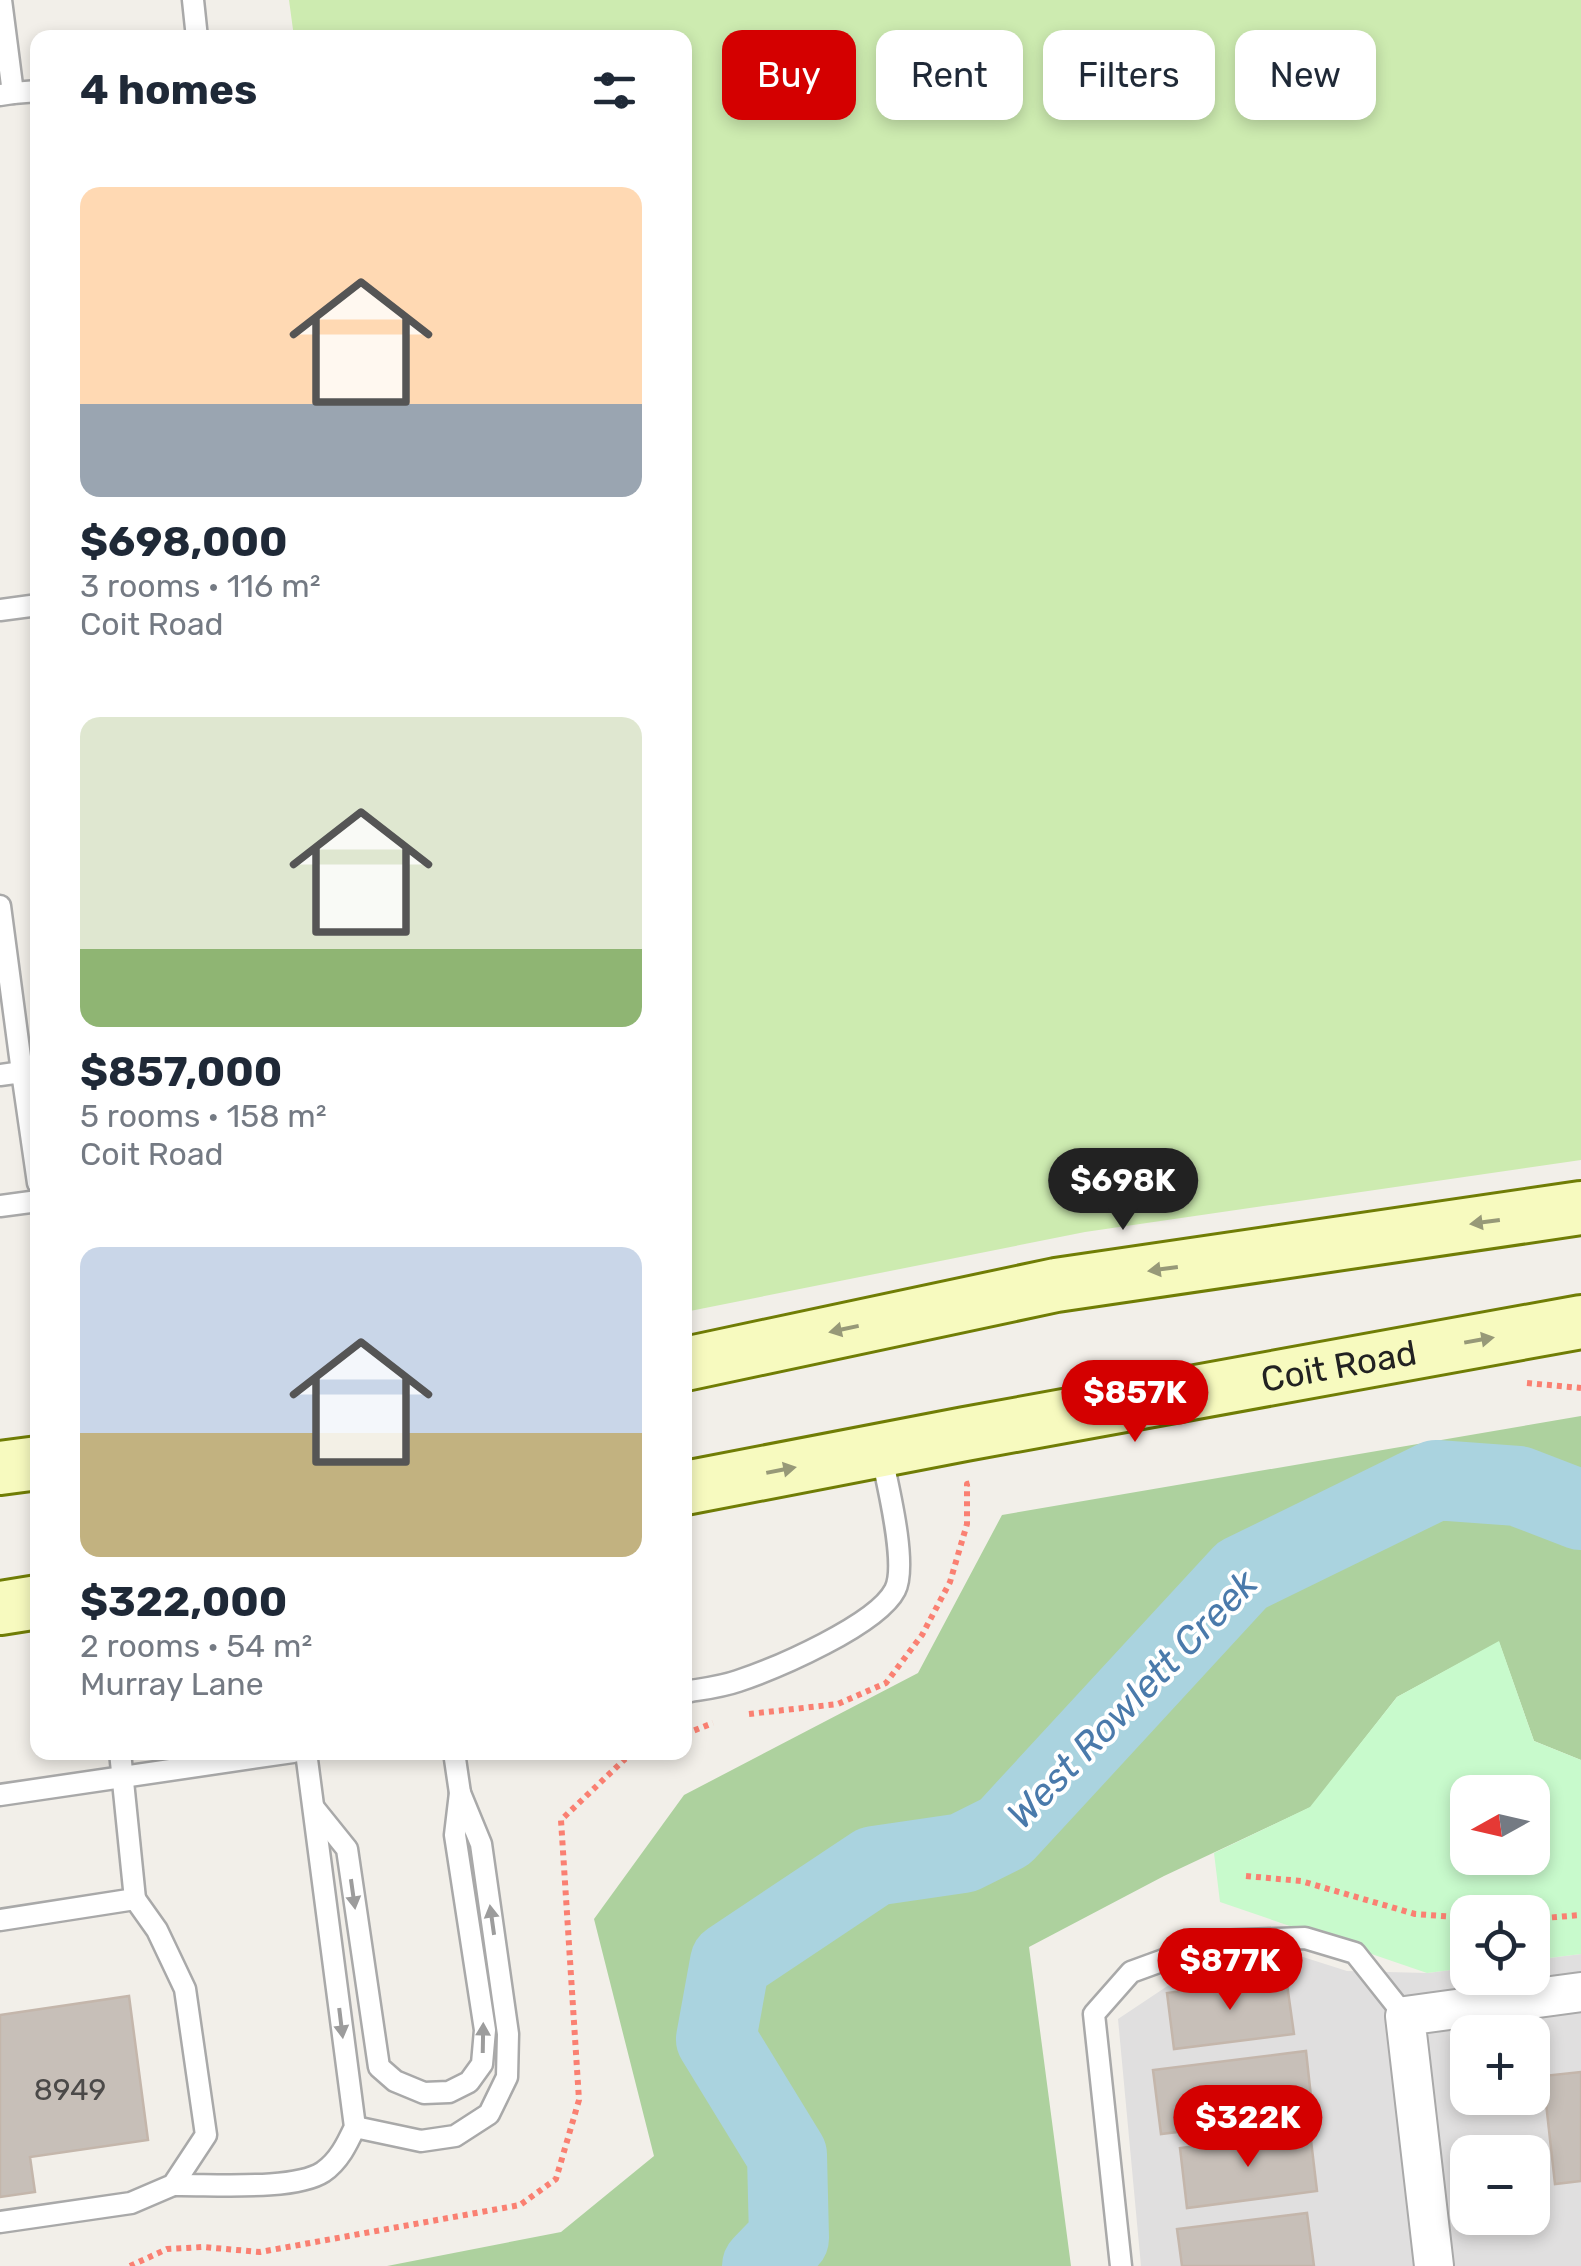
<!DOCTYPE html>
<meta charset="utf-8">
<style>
body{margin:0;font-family:Rubik,sans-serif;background:#f6f6f7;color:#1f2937;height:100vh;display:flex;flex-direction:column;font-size:38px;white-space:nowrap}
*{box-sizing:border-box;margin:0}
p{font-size:32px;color:#747a83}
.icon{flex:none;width:55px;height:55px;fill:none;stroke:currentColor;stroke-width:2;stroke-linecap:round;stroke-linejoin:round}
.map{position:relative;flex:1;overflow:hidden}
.drawer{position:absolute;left:30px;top:30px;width:662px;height:1730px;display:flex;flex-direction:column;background:#fff;border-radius:20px;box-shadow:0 5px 15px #0003}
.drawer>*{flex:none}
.guide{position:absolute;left:722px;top:30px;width:708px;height:90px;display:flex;gap:20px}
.needle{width:65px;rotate:262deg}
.fabs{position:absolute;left:1450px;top:1775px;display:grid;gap:20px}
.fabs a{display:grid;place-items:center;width:100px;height:100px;border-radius:20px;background:#fff;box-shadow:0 5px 15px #0003;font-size:50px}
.price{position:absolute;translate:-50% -85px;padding:0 22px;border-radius:35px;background:#d40000;color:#fff;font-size:32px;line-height:65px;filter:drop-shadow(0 2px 5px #0008)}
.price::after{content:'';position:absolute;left:50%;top:60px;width:30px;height:22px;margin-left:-15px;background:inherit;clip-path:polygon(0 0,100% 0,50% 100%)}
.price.on{background:#222;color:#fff}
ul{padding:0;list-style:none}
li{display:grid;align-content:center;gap:20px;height:530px;padding:0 50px}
li span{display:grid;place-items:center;height:310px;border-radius:20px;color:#555}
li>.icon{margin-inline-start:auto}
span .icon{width:180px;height:180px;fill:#fffc;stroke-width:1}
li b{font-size:42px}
h2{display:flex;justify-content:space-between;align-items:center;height:120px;padding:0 50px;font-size:42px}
.chip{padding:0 35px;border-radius:20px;background:#fff;box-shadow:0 5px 15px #0003;font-size:35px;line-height:90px}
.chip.on{background:#d40000;color:#fff}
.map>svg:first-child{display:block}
.residential{fill:#e0dfdf;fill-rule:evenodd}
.grass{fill:#cdebb0}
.forest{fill:#add19e}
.park{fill:#c8facc;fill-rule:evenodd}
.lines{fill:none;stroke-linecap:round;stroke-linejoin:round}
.river{stroke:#aad3df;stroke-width:80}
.building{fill:#c7bfb8;stroke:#c4b6ab;stroke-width:2.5}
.service-casing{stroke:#a9a9a9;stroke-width:25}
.minor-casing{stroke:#a9a9a9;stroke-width:42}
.secondary-casing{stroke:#707d05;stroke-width:58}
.path{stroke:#fa8072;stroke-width:6;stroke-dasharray:5 5;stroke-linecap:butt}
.service{stroke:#fff;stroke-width:20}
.minor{stroke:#fff;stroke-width:38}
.secondary{stroke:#f7fabf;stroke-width:52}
.oneway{fill:#979978}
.oneway2{fill:#9c9c9c}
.labels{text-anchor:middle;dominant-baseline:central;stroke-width:8;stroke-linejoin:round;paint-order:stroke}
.number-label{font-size:30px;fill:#4b4948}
.street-label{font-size:35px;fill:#222;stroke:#fff}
.water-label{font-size:38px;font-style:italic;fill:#4a7aab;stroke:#fff}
</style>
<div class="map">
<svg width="1581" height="2266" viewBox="0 0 1581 2266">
<rect width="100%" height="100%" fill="#f2efe9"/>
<path class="residential" d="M1581 1954V2266H1141L1118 2019 1190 1971 1303 1957 1347 1971 1427 1973 1467 1968 1468 1978H1532L1533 1960ZM1468 2032H1532V2098H1468ZM1468 2152H1532V2218H1468Z"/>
<path class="grass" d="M289 0H1581V1160L1085 1232 685 1312V38L294 37Z"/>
<path class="forest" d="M1581 1416V1760L1534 1741 1499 1642 1397 1697 1311 1807 1164 1876 1029 1947 1071 2266H387L561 2232 654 2156 594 1919 684 1795 918 1673 1002 1515Z"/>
<path class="park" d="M1499 1641 1534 1741 1581 1760V1954L1533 1960 1532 1912H1468L1467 1968 1427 1973 1220 1902 1214 1853 1310 1807 1397 1697ZM1468 1792H1532V1858H1468Z"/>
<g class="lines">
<path class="river" d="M762 2266 789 2238 787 2155 716 2039 730 1962 874 1866 963 1853 1005 1832 1242 1575 1436 1480 1518 1486 1581 1510"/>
</g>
<g class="building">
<path d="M1286 1977 1294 2034 1174 2049 1167 1993Z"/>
<path d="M129 1996 148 2140 30 2157 35 2192 0 2197V2015Z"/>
<path d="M1306 2051 1313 2115 1161 2134 1153 2070Z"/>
<path d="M1581 2072V2181L1555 2184 1543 2076Z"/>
<path d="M1310 2132 1317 2191 1187 2208 1180 2148Z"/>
<path d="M1307 2213 1314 2266H1182L1177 2229Z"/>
</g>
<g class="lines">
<defs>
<g id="service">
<path d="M193 0 197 38"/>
<path d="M13 93 38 91"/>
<path d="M0 95 13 93 1 0"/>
<path d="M0 610 38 605"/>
<path d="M0 906 22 1072"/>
<path d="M0 1075 22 1072 38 1183"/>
<path d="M0 1206 38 1201"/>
<path d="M685 1692C702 1689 721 1687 738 1681 777 1668 877 1625 895 1590 908 1565 887 1482 881 1453"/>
<path d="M120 1752 135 1899"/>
<path d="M0 1795 293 1752"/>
<path d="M314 1808 347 1849 379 2067 395 2081 424 2093 449 2092 469 2082 482 2064 485 2030 455 1835 460 1793"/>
<path d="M0 1920 135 1899 157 1930 185 1989 206 2135 173 2185 131 2203 0 2222"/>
<path d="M355 2127 421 2141 455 2136 489 2114 507 2077 508 2034 481 1844 460 1793 454 1752"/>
<path d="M173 2185C210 2184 294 2191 323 2172 339 2161 347 2144 355 2127L306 1752"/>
<path d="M1121 2266 1094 2014 1131 1972 1216 1941 1305 1938 1355 1953 1405 2016"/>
</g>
<path id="minor" d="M1434 2266 1405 2016 1581 1992"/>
<g id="secondary">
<path d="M685 1364 1056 1285 1581 1208"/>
<path d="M0 1468 38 1463"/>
<path id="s1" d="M685 1488 965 1434 1581 1322"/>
<path d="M0 1608 38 1602"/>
</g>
</defs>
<use href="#service" class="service-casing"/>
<use href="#minor" class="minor-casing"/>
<use href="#secondary" class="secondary-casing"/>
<g class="path">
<path d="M1527 1383 1581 1388"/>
<path d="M749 1714 838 1704 886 1683 922 1635 950 1582 967 1524V1484L971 1483"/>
<path d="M685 1734 713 1723"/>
<path d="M1246 1876 1301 1881 1415 1914 1468 1918"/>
<path d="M1532 1919 1581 1915"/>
<path d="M130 2266 167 2249 203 2247 260 2252 520 2205 556 2179 579 2100 561 1820 625 1759 640 1752"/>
</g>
<use href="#service" class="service"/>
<use href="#minor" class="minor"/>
<use href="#secondary" class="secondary"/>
</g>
<defs><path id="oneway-solid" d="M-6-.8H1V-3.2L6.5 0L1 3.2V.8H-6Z" transform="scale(2.5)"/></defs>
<g class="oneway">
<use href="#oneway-solid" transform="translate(1485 1222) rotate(172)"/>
<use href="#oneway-solid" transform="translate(1163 1269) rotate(172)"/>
<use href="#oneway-solid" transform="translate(844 1329) rotate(168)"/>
<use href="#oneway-solid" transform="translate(1479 1340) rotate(-10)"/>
<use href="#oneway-solid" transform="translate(781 1470) rotate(-11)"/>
</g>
<g class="oneway2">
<use href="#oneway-solid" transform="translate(353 1894) rotate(82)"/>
<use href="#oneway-solid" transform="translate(492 1920) rotate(-98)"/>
<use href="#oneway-solid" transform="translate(341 2023) rotate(83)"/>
<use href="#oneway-solid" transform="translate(483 2038) rotate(-89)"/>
</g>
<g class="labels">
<g class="number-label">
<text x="70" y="2090">8949</text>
</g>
<g class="street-label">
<text stroke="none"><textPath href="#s1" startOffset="665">Coit Road</textPath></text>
</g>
<g class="water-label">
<text transform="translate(1132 1699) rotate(-46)">West Rowlett Creek</text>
</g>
</g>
</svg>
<div class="fabs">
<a><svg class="needle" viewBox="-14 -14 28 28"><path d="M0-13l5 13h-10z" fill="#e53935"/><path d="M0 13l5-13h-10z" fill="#747a83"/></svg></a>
<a><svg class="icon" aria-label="locate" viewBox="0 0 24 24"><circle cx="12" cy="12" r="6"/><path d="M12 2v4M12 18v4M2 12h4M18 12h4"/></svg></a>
<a>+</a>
<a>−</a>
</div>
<b class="price on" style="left:1123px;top:1233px">$698K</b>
<b class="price" style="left:1135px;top:1445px">$857K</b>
<b class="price" style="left:1230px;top:2013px">$877K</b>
<b class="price" style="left:1248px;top:2170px">$322K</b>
<div class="guide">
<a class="chip on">Buy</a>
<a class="chip">Rent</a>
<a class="chip">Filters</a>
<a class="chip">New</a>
</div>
<section class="drawer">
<h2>4 homes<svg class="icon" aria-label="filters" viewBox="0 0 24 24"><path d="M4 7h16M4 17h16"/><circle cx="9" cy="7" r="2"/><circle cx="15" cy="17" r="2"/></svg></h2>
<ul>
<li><span style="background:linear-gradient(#ffd9b3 70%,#9aa5b1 0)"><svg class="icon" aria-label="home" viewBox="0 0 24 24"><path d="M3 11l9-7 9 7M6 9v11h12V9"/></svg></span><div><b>$698,000</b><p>3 rooms · 116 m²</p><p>Coit Road</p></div></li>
<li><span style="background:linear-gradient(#dfe7d0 75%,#8fb573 0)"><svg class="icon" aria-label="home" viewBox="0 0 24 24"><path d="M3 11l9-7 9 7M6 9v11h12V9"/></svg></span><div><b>$857,000</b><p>5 rooms · 158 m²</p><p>Coit Road</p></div></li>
<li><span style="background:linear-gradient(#c9d6e8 60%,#c2b280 0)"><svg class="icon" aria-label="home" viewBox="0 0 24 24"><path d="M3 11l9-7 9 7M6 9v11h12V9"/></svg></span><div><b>$322,000</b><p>2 rooms · 54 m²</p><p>Murray Lane</p></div></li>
</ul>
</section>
</div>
